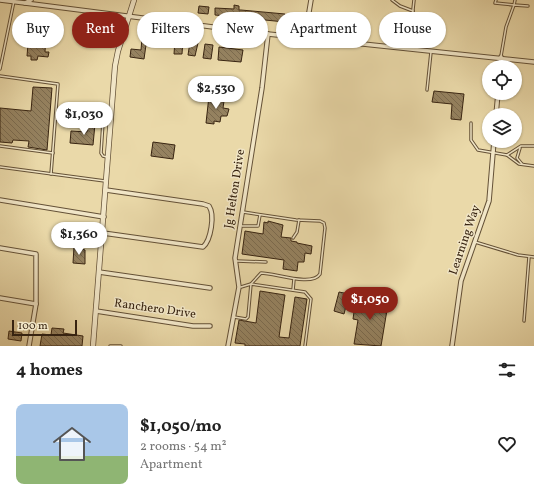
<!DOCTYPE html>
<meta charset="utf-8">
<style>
body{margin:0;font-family:Vollkorn,serif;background:#f6f6f6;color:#222;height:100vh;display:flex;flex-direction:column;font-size:15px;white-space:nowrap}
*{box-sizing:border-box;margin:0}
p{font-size:13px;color:#767676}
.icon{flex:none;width:22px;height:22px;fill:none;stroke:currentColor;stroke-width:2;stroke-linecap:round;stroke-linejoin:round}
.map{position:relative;height:346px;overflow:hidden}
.details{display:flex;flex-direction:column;background:#fff;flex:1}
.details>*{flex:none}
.banner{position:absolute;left:12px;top:12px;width:510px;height:36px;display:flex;gap:8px}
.controls{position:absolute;left:482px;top:60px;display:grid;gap:8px}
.controls a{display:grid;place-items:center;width:40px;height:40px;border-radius:50%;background:#fff;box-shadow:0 1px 3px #0004;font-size:20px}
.scale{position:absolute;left:12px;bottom:10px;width:65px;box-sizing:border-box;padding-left:4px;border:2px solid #382411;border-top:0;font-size:11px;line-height:14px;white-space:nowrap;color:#382411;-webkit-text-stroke:3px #f1e6c7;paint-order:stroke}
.price{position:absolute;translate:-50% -34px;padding:0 9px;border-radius:14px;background:#fff;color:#222;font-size:13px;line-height:26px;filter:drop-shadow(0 1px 2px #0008)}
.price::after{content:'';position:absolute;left:50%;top:24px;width:12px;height:9px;margin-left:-6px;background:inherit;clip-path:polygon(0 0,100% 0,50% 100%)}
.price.current{background:#8f2418;color:#fff}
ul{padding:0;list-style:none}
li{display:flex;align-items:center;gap:12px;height:100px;padding:0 16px}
li span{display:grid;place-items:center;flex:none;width:112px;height:80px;border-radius:8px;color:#555}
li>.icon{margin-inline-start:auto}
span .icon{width:48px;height:48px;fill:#fffc;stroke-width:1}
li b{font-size:17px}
h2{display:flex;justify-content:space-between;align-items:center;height:48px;padding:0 16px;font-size:17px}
.pill{padding:0 14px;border-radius:18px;background:#fff;box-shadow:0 1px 3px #0004;font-size:14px;line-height:36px}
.pill.current{background:#8f2418;color:#fff}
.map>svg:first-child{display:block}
.building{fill:url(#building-back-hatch);stroke:#382411}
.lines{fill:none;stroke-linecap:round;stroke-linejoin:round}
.service-casing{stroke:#645137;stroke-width:3.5}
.minor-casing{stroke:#645137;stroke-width:5.5}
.tertiary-casing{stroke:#645137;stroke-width:6}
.service{stroke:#f1e6c7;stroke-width:1.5}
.minor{stroke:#f1e6c7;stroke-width:3.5}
.tertiary{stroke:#f1e6c7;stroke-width:4.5}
.labels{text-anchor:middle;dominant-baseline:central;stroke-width:3;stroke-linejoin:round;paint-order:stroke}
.street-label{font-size:12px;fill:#382411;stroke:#f1e6c7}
</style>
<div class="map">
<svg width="534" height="346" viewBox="0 0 534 346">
<defs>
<pattern id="building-back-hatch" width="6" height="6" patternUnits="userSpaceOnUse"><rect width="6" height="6" fill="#958260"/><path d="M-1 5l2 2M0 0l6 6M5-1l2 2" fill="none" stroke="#7b6a4e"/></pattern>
</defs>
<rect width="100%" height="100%" fill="#ead9a9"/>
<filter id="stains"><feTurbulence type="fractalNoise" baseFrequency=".005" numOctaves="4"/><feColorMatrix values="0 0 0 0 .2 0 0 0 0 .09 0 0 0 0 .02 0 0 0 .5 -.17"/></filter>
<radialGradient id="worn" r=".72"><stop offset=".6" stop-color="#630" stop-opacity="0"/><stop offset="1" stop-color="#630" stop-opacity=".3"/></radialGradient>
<g class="building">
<path d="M234 5 239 6V10H241L285 14V22L215 15V8L234 9Z"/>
<path d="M199 6 209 7 208 14 198 13Z"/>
<path d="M78 24 106 27 105 37 77 34Z"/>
<path d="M32 26 50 27V34H46L45 52H49L48 57 38 56 37 60H31V56H27L28 44H31Z"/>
<path d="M142 38 159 40 158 47 146 45 144 59 130 57 131 49 141 50Z"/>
<path d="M175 40H183L182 54H174Z"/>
<path d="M190 42 198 43 195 56 188 55Z"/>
<path d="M205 44 213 45 211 59 203 58Z"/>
<path d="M219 47 243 50 241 62 218 60Z"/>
<path d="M33 87 52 88 47 150 28 147 29 141 13 140 12 143 0 142V108L31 111Z"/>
<path d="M434 91 464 94 461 120 451 119 452 104 432 102Z"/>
<path d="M209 96 218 97V100L224 101 223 108 229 109 227 116H221L220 122 214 121V124L206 123Z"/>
<path d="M88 123 95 124 93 145 70 143 71 131 87 132Z"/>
<path d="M153 142 175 145 173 159 151 156Z"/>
<path d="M268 221 283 225 281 237 291 238V241L297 242V243L312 246 311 254 305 253 304 262H298L297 271 283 269 284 260 242 254 245 231 263 234 264 222 268 223Z"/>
<path d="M74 247 85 250V264L73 263Z"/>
<path d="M260 291 285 295 279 337 289 338 295 297 307 299 300 346H245V344L235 343 239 320 256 323Z"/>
<path d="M339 292 349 294 344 314 334 311Z"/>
<path d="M362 295 383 298 381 309 387 310 381 346 354 344 358 320 353 319 355 305 360 306Z"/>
<path d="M52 328 64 329 63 333 83 336 82 346H40L42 334 51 335Z"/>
<path d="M9 331 22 333 21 341 8 339Z"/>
</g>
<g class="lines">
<defs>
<g id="service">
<path d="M392 0 400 6 413 11"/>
<path d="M496 0 495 3 514 5 515 0"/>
<path d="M409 47 414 0"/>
<path d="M501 56 506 27 514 5 528 6"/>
<path d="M0 69 14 1"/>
<path d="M0 76 58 84 51 174"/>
<path d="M427 90 431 52"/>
<path d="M56 119 103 122"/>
<path d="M471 123V140L478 150 507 155 519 164 534 166"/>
<path d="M0 146 53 153"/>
<path d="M520 148 517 158 522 164"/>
<path d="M507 155 521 146H534"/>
<path d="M107 157 103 156 101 153 103 122H109"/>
<path d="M0 167 105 181"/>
<path d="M242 226H258L260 215"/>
<path d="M293 238 297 232 299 220"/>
<path d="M475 242 518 255 534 257"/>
<path d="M237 261 266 262"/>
<path d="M241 287 251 284 261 273C275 273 312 287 320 274L325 228 324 223 320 221 296 220 243 212"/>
<path d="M293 290 294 279"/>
<path d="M234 317 246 319 248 317 251 284 305 292 311 299 305 346"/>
<path d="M524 321 529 257"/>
<path d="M110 346H121"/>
</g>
<g id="minor">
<path d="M0 0 25 3 31 0"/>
<path d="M25 3 268 34 534 62"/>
<path d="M305 36 311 0"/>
<path d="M500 67 501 57"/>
<path d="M496 115 498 93"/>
<path d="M0 200 104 217"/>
<path d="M103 233 203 247C211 240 215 215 209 206L203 204 106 190"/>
<path d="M0 248 36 254V304L29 346"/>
<path d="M99 272 210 288"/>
<path d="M0 298 36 304"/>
<path d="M96 311 193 326H210"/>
<path d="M228 346 239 287 235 258 262 88 268 34"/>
<path d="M452 346 461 281 489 201 494 141"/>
</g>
<path id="tertiary" d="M93 346 115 66 118 51 134 0"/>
</defs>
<use href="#service" class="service-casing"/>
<use href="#minor" class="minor-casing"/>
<use href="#tertiary" class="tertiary-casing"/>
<use href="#service" class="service"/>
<use href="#minor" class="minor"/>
<use href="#tertiary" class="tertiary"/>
</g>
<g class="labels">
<g class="street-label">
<text transform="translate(235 189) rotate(-81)">Jg Helton Drive</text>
<text transform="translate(465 240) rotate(-71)">Learning Way</text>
<text transform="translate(155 309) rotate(8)">Ranchero Drive</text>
</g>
</g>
<rect width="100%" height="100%" filter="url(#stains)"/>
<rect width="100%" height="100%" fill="url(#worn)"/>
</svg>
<div class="controls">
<a><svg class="icon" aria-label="locate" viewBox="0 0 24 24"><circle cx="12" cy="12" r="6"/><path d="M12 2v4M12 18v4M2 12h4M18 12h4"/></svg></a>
<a><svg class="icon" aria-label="layers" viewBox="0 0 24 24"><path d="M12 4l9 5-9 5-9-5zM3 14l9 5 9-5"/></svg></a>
</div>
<div class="scale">100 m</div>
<b class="price" style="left:216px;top:110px">$2,530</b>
<b class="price" style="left:84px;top:136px">$1,030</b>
<b class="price" style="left:79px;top:256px">$1,360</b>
<b class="price current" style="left:370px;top:321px">$1,050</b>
<div class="banner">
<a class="pill">Buy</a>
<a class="pill current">Rent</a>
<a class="pill">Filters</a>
<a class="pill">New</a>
<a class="pill">Apartment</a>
<a class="pill">House</a>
</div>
</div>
<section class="details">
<h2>4 homes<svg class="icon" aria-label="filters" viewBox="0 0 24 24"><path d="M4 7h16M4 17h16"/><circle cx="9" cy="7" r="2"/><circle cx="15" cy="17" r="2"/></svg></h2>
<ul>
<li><span style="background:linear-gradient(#a9c7e8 65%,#8fb573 0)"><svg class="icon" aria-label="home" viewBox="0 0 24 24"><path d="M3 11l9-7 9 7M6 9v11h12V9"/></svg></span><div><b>$1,050/mo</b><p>2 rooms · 54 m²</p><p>Apartment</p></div><svg class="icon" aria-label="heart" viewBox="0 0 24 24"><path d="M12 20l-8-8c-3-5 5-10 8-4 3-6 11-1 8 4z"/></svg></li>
</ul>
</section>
